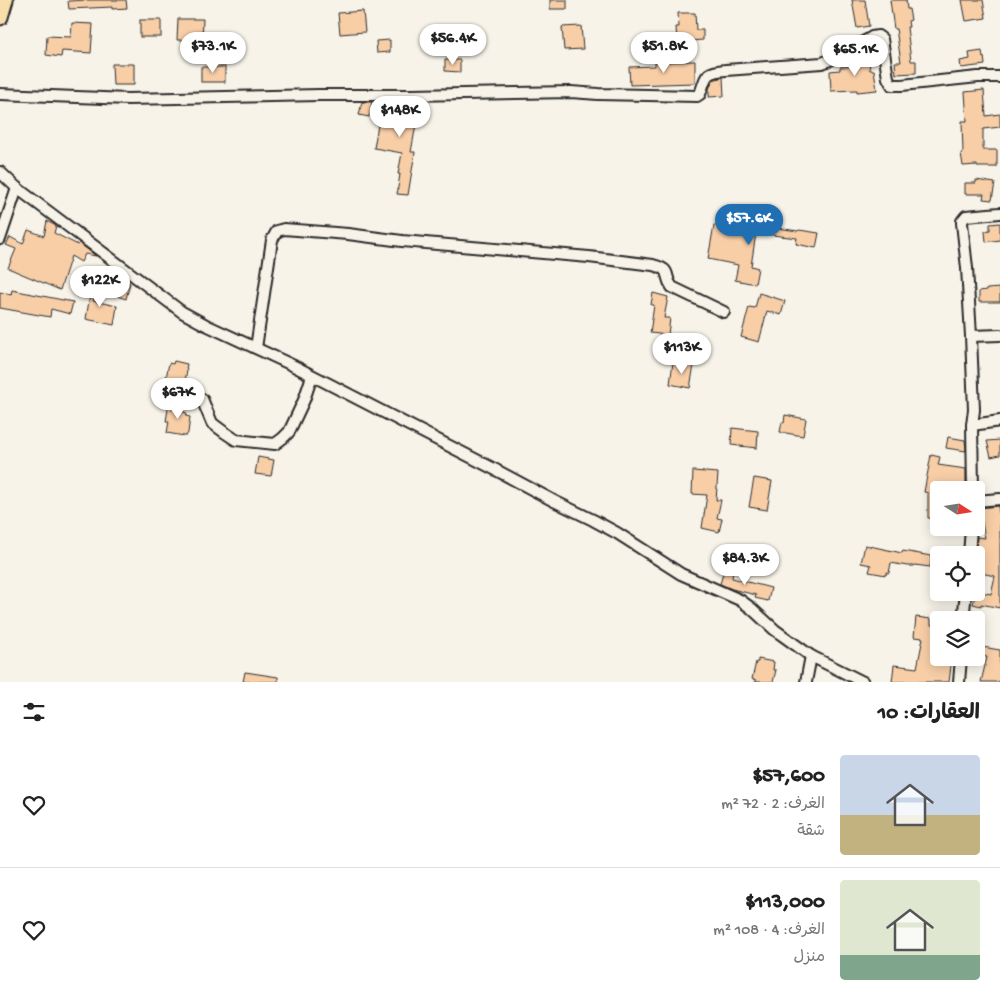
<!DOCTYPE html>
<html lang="ar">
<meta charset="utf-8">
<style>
body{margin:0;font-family:"Gochi Hand","Playpen Sans Arabic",sans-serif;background:#f2f2f2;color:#222;direction:rtl;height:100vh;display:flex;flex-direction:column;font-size:19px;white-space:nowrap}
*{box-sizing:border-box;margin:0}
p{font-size:16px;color:#767676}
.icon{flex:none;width:28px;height:28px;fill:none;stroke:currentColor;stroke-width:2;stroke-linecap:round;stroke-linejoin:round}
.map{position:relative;height:682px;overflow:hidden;direction:ltr}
.sheet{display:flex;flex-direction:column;background:#fff;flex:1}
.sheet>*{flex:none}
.needle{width:32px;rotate:102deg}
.tools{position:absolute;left:930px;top:481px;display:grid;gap:10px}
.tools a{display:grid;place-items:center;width:55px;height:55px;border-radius:5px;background:#fff;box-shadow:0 2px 12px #0003;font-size:25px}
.price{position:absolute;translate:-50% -42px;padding:0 11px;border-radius:18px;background:#fff;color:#222;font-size:16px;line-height:32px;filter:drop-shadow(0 1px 2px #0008)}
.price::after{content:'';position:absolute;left:50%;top:30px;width:15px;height:11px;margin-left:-8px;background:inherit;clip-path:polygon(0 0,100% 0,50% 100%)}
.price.selected{background:#1f6fb2;color:#fff}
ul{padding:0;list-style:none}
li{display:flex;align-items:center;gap:15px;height:125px;padding:0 20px}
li+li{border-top:1px solid #e0e0e0}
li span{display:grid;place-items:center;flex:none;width:140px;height:100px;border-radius:5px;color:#555}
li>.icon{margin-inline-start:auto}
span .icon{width:60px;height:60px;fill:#fffc;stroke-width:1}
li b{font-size:21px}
h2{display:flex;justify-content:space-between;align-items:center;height:60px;padding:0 20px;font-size:21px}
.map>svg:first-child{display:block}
.building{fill:#f8cea7;stroke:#2b2b2b}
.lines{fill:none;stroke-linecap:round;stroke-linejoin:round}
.street-casing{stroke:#2b2b2b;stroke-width:14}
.primary-casing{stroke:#2b2b2b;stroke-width:19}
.street{stroke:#f7f3e8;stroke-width:10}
.primary{stroke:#f8deab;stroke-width:15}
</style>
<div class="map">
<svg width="1000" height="682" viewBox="0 0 1000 682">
<rect width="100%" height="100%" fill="#f7f3e8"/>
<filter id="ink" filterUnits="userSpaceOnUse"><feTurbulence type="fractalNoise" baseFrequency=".02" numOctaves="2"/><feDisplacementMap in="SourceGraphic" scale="10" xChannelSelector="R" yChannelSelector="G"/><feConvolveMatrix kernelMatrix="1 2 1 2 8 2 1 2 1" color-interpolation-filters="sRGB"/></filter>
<g filter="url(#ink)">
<g class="building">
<path d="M88 0H126L127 8 112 9V7L69 9 68 1Z"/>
<rect x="550" y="0" width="17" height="9"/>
<path d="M852 0H865L869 26 857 28Z"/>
<path d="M890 0H906L907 9H909L911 20 908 21 909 27H907L911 61H916V73L896 74 895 62H901L896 29H894Z"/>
<path d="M962 0H983L986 18 966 21Z"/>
<path d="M363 11 365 32 340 34 338 13Z"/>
<path d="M678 13H695L696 30H703V40L677 42 676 27H679Z"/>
<path d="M178 19H203L202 40H177Z"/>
<rect x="140" y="20" width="21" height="17"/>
<path d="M72 23 93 24 91 53 62 51 61 57 46 55 47 36 71 37Z"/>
<path d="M581 26 583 49 564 50 562 27Z"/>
<path d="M390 40V52L377 53 376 41Z"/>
<path d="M982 51 983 58 984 57 985 65 961 68 960 61 970 59 969 53Z"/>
<path d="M868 52 870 70H874L877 90 857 92V90L831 91 830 71 840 70V67L859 66 858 53Z"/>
<path d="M445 60H460V72L445 71Z"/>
<path d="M695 61V83L630 85 629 67 655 66V62Z"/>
<path d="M112 64H134V85H113Z"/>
<rect x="201" y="67" width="24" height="15"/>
<path d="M723 77 724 96 709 97V89L713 80Z"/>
<path d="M984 90 986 116 1000 114V127L983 129V150H997V167H977V165L963 166 961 153 963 152 962 121H967L965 92Z"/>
<path d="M362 102H372L369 117 359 115Z"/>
<path d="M389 102H413L420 103 411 152H415L408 195 397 194 400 174H398L402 153 374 148 379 119 385 120Z"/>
<path d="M976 180 995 183 992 200 983 199 984 194H965V183H976Z"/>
<path d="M47 221 56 226 54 233 78 245 79 243 96 256 85 254 81 262 71 256 60 290 8 268 16 249 6 245 10 237 23 244 28 230 44 236Z"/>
<path d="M1000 223V240L986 242 985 231 990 230V224Z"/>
<path d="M714 225 743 230 744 225 756 226V225L798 231 799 230 819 233 816 248 796 244 797 238 756 233 751 266 758 268 755 284 735 280 738 265 708 259Z"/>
<path d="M93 277 101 280 93 301 117 306 114 325 86 319Z"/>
<path d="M122 280 130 283 126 299 117 296Z"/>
<path d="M1000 288V302H979V291L987 290V289Z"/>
<path d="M12 290 73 302 70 314 51 309 50 317 0 308V292L11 295Z"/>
<path d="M653 293 668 297 664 318H670L668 335 650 333 654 305H651Z"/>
<path d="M759 293 785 301 781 315 767 311 759 342 741 337 749 307 755 308Z"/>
<path d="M174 361 187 364 186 369 187 370 185 381 183 380 181 387 165 383 169 363 173 364Z"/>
<path d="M673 362 694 365 690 388 670 384Z"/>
<path d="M175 400 186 402 183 412 187 413 186 416 190 417 188 433 186 436H184L167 433 169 421H166L168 409 172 410Z"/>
<path d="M785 415 806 419 803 436 780 432 782 422 784 423Z"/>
<path d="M732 428 758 431 757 448 731 445Z"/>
<path d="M948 437 965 440 966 451 946 448Z"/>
<path d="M1000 440V455L991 457 987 441Z"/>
<path d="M931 455 940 457 938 465 966 469V490H939V519L928 518V493L924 492Z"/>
<path d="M258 457 274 460 271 476 255 474Z"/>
<path d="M693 471 718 473 716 500H721L717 518 722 519 719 532 702 528 707 495 692 494Z"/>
<path d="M754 478 772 481 767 510 749 507Z"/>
<path d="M998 506 999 513H1000V608L981 604V606L973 604 976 591 991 594 995 576 976 572 980 549 976 548 977 537 985 538 979 508Z"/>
<path d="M740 545 758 550 754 565 737 560Z"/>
<path d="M865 545 902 553 903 551 931 556 930 567 915 565 914 566H907L891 563 889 573 887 572 886 575 869 572 871 565 861 563Z"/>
<path d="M724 570 733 572 732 578 771 588 768 601 755 598 756 595 732 589 720 584Z"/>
<path d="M916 617 931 619V625L937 626 934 644 939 645V658H952L949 682H892L894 665 917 668 923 638 914 637Z"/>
<path d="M976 646 1000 650V677L999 682H981L987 657 976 655Z"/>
<path d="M758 659 774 662 773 670H776L773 682H755L756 680 752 679 756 662H758Z"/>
<path d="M245 672 278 677V682H243Z"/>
</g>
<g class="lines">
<defs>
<g id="street">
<path d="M0 94 128 99 319 95H412L571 92 598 94 697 96 700 94C707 75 704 72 726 70L822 63 835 58 872 37 878 36 882 39 888 78 892 85H902L978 77H1000"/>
<path d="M0 172 17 188 182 312 206 325 292 365 496 470 554 501 593 520 617 533 681 574 740 600 751 608 775 630 811 656 863 682"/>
<path d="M0 239 17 188"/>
<path d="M971 336 1000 335"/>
<path d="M256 348 272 240 277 231 284 229 348 234 402 241 589 257 653 265C673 270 663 275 672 287L724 312"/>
<path d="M202 399 212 423 224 432 236 440 275 444 283 438 289 432 304 400 312 376"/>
<path d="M972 425 974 410 971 336 967 268 962 223V221L966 216 1000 213"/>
<path d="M973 490 972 425 1000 421"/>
<path d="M976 501 1000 499"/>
<path d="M969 555 971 528"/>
<path d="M963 620 966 592"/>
<path d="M806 682 811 656"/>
<path d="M959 682 961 658"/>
</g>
<path id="primary" d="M0 17 5 0"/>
</defs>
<use href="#street" class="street-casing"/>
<use href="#primary" class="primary-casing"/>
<use href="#street" class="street"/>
<use href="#primary" class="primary"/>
</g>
</g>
</svg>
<div class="tools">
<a><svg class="needle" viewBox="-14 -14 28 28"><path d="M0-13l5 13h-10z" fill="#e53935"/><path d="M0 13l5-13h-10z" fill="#767676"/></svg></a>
<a><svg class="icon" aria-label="locate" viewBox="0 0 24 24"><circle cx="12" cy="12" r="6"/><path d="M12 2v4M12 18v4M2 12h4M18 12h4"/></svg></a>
<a><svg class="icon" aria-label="layers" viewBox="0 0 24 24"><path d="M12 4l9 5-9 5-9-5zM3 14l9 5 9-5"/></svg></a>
</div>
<b class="price" style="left:453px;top:66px">$56.4K</b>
<b class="price" style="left:213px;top:74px">$73.1K</b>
<b class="price" style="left:664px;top:74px">$51.8K</b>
<b class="price" style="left:855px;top:77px">$65.1K</b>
<b class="price" style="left:400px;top:138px">$148K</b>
<b class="price selected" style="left:749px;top:246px">$57.6K</b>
<b class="price" style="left:100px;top:308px">$122K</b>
<b class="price" style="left:682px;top:375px">$113K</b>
<b class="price" style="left:178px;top:420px">$67K</b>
<b class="price" style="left:745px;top:586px">$84.3K</b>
</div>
<section class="sheet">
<h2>العقارات: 10<svg class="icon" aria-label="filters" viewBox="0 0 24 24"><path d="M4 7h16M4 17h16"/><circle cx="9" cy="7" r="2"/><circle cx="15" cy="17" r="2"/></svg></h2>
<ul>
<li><span style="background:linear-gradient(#c9d6e8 60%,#c2b280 0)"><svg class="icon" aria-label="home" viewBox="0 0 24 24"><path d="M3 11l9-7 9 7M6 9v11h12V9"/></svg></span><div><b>$57,600</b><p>الغرف: 2 · 72 m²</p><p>شقة</p></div><svg class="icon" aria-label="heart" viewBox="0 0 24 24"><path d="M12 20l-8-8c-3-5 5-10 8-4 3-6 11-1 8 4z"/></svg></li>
<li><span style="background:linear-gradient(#dfe7d0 75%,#7fa58c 0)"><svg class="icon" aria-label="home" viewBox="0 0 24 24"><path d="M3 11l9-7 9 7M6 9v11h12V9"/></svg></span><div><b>$113,000</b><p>الغرف: 4 · 108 m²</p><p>منزل</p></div><svg class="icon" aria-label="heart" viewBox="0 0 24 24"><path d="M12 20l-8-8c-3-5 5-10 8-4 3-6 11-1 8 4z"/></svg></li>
</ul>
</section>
